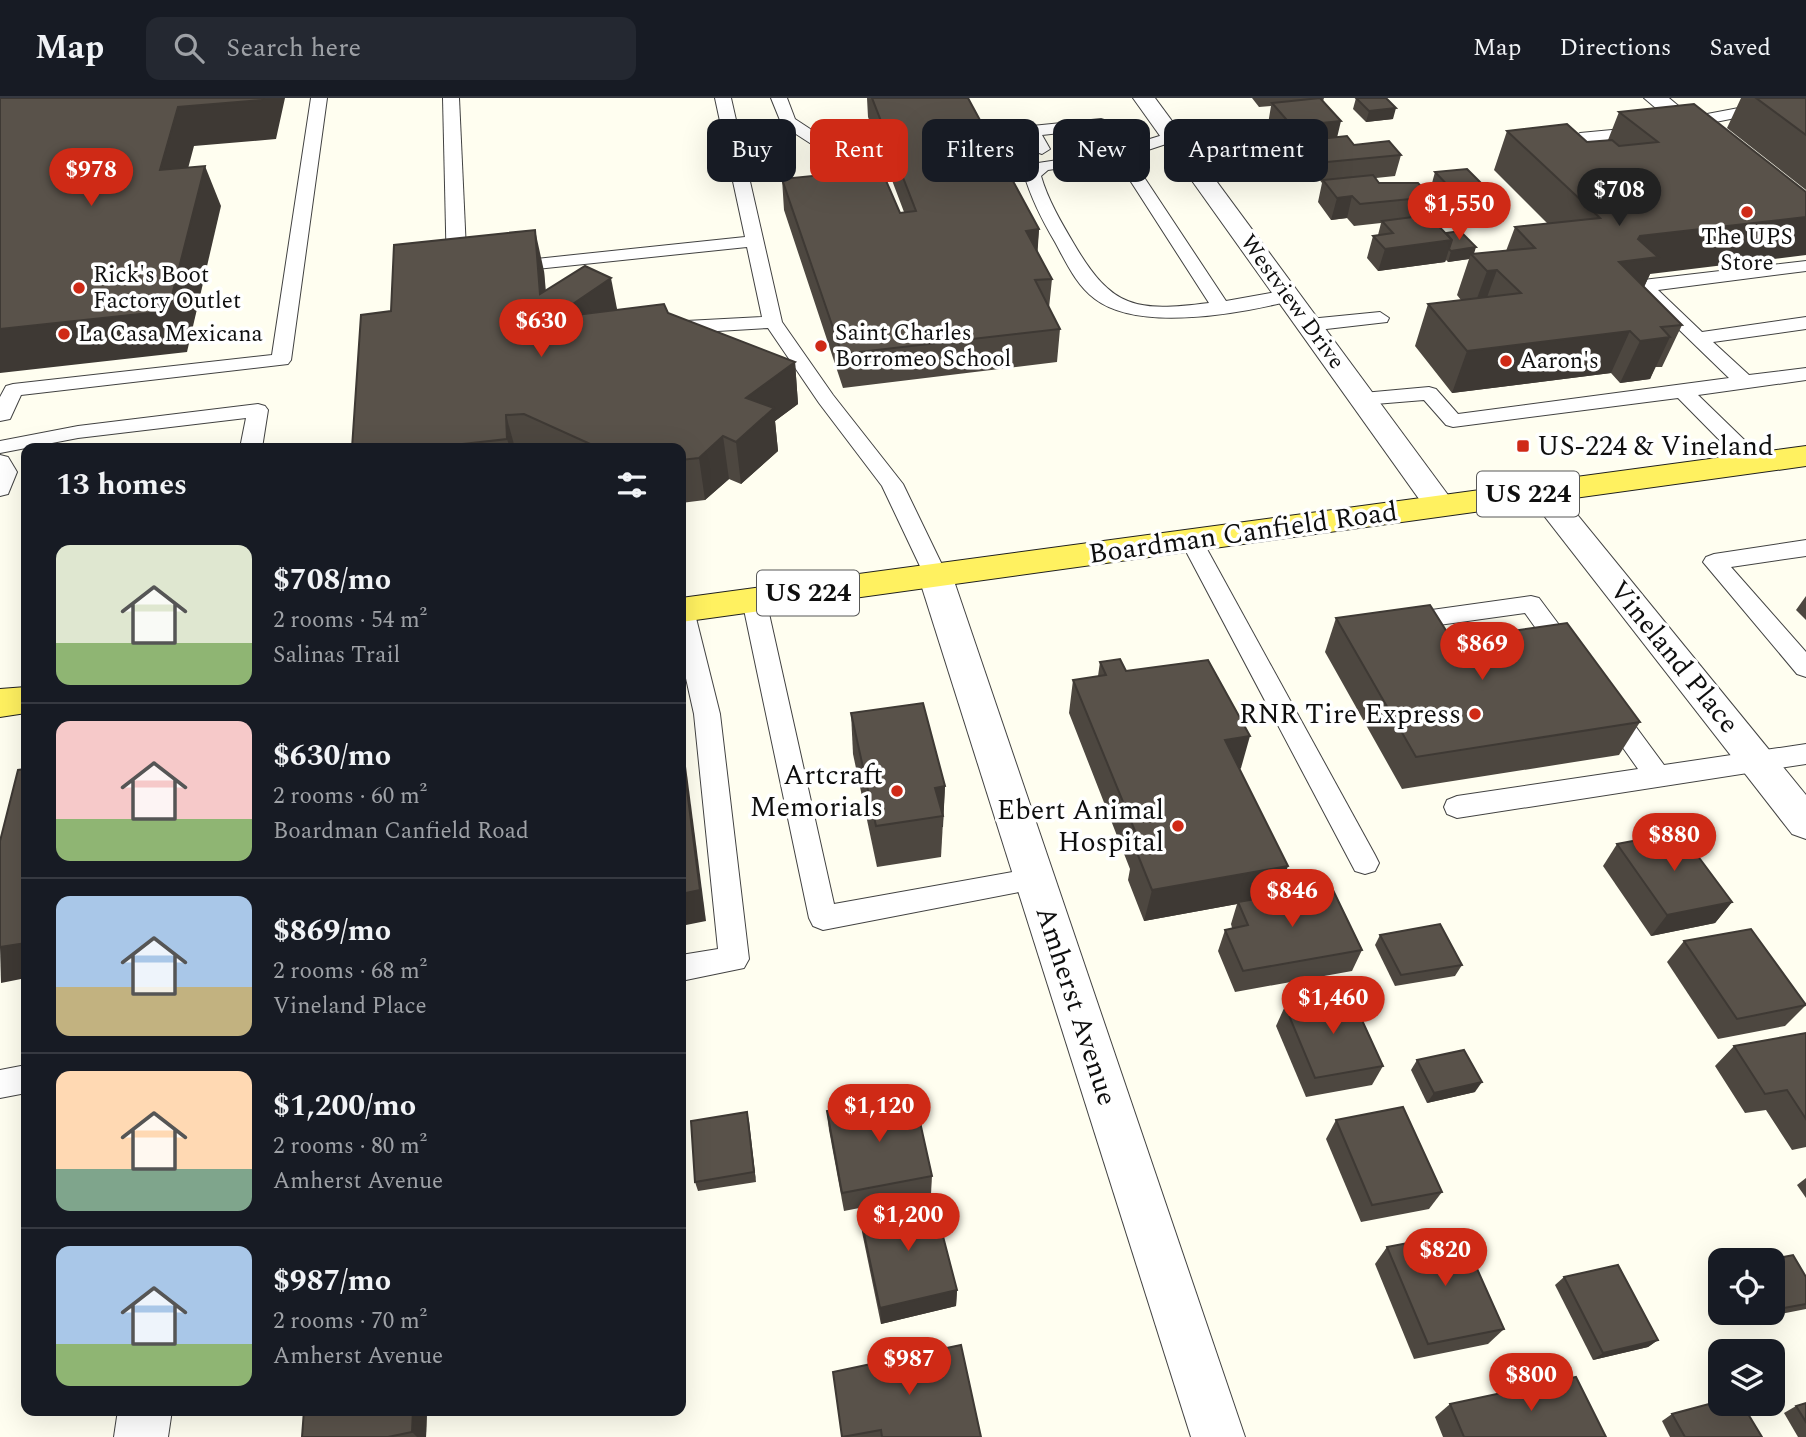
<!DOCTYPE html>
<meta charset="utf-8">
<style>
body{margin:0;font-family:Spectral,serif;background:#242831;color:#f1f3f6;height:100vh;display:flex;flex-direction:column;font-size:26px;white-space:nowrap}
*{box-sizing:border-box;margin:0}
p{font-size:23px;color:#9ea1a6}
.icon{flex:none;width:38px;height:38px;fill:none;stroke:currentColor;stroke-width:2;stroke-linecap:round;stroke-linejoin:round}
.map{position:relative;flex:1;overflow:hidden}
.side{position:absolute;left:21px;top:345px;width:665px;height:973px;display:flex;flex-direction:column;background:#171b24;border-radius:14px;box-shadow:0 7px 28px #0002}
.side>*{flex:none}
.top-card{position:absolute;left:707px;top:21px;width:665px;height:63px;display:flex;gap:14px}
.fabs{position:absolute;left:1708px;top:1150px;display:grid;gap:14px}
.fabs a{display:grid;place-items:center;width:77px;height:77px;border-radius:14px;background:#171b24;box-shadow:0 7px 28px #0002;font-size:35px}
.price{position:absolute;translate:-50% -60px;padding:0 16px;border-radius:24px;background:#cf2a16;color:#fff;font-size:23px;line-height:46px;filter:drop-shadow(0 2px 4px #0008)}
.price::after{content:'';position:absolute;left:50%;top:42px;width:21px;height:16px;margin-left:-10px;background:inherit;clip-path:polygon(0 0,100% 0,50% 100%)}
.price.on{background:#222;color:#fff}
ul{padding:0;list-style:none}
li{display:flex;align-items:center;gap:21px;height:175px;padding:0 35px}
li+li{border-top:2px solid #363941}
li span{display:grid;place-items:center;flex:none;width:196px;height:140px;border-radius:14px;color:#555}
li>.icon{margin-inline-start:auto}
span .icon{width:84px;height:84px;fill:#fffc;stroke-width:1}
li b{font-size:30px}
h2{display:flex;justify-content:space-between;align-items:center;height:84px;padding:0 35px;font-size:30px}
.tag{padding:0 24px;border-radius:14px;background:#171b24;box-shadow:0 7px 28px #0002;font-size:24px;line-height:63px}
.tag.on{background:#cf2a16;color:#fff}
header{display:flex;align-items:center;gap:42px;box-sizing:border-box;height:98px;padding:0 35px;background:#171b24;border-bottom:2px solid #363941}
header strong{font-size:33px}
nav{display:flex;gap:38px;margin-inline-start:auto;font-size:24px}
.search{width:490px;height:63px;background:#242831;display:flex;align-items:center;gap:18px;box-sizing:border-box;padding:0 24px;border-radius:14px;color:#9ea1a6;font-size:26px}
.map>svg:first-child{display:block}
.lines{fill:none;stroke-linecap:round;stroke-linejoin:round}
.service-casing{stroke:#424242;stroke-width:2}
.minor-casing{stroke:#424242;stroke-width:2}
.primary-casing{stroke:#202020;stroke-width:2}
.service{fill:#fff;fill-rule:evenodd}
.minor{fill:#fff;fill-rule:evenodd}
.primary{fill:#fff160;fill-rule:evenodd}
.wall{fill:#4d4740}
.shaded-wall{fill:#3e3934}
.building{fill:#59524a;stroke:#3e3934;stroke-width:2}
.poi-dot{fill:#cf2a16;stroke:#fff;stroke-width:2.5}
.labels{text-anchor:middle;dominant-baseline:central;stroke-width:7;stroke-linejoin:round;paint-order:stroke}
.far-poi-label{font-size:23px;fill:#0f0f0f;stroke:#fff;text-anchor:start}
.far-street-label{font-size:23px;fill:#0f0f0f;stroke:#fff}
.shield{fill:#fff;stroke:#575757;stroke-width:2}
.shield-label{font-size:26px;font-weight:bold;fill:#0f0f0f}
.poi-label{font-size:28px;fill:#0f0f0f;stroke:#fff;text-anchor:end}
.street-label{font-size:28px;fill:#0f0f0f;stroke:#fff}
</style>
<header>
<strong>Map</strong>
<div class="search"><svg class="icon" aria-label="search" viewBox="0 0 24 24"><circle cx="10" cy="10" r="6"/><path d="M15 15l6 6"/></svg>Search here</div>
<nav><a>Map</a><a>Directions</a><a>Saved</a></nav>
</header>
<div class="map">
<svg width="1806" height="1339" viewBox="0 0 1806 1339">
<rect width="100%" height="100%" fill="#fffef0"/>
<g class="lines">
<defs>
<g id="service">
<path d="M311 0H327L291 262 288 266 21 297 10 321 0 323V299L6 288 13 286 272 257Z"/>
<path d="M443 0H459L467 174 456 180 447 175Z"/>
<path d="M715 0H731L782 224 833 297 903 386 947 477 943 483 935 485 927 483 882 388 819 305 768 230 667 236 657 230 667 224 762 219 747 149 507 174 498 169 507 164 745 139Z"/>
<path d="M771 0H787L795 21 827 42 840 59 849 80 847 84H835L816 49 782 27Z"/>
<path d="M1751 0H1767L1763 10 1755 16 1686 30 1678 25 1686 20 1744 9 1751 5Z"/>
<path d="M1101 21 1107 23 1124 49 1166 36H1178L1180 39 1178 42 1130 58 1226 203 1287 192 1296 198 1294 202C1242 215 1140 235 1095 201 1076 187 1066 164 1055 144 1042 122 1031 100 1024 76L1038 65 1111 54 1096 31 1042 37 1050 51 1042 56 1036 54 1024 33 1032 28ZM1117 62 1209 205C1136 214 1112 211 1074 146 1061 124 1048 102 1041 78L1048 72Z"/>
<path d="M1644 29 1650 31 1652 34 1650 37 1580 45 1572 40 1580 35Z"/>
<path d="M1806 163V173L1658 192 1702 234 1806 219V231L1713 244 1749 277 1806 270V282L1698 297 1763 360 1766 365 1763 370H1747L1678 300 1453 329 1446 327 1424 302 1363 307 1356 305 1353 301 1356 297 1363 295 1429 289 1436 291 1458 316 1729 280 1634 188 1643 182Z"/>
<path d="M1380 214 1389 220 1387 224 1309 233 1299 227 1309 221Z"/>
<path d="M258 306 265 308 268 312 262 350H240L246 320 78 340 0 355V343L78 328Z"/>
<path d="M0 357 8 359 17 374 8 396 0 398Z"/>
<path d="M1191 435 1199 437 1202 442 1375 757 1379 765 1375 773 1365 776 1355 773 1180 442 1183 437Z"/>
<path d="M1806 442V458L1731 469 1806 554V579L1797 576 1703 464 1706 459 1714 456Z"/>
<path d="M754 494 762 496 766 502 834 806 1035 770 1045 773 1049 781 1045 789 823 832 813 828 809 820 742 502 746 496Z"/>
<path d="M1531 498 1539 500 1577 551 1580 557 1577 563 1568 566 1559 563 1525 515 1403 532 1395 530 1391 524 1395 518 1403 516Z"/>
<path d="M681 504 690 506 694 512 720 616 749 861 744 870 681 883V857L718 851 694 616 681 558Z"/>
<path d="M1610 604 1619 606 1664 667 1806 646V666L1457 720 1447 716 1444 709 1447 702 1457 698 1638 671 1597 613 1601 606Z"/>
<path d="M26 967V995L0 1000V972Z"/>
</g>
<g id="minor">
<path d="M1133 0H1155L1451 401 1456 408 1451 415 1440 418 1429 415Z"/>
<path d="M1644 0H1669L1718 41 1714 46H1698Z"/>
<path d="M1542 384 1553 387 1806 697V741L1792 736 1531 401 1526 394 1531 387Z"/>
<path d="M935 466 947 469 952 477 1245 1339H1191L918 477 923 469Z"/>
<path d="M118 1312H172L168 1339H114Z"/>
</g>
<g id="primary">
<path d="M1806 348V368L681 524V500Z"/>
<path d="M26 589V615L0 619V591Z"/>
</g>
</defs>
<use href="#service" class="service-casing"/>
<use href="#minor" class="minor-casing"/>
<use href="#primary" class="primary-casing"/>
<use href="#service" class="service"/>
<use href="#minor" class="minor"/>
<use href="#primary" class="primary"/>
</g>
<g class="wall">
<path d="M867 0H968L1039 131 1037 153 1052 181 1049 210 1060 231 1057 264 843 290 784 112 782 81 900 115 904 114 868 19Z"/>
<path d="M1252 0H1324L1323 3 1337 39 1354 47 1401 57 1395 78 1376 80 1379 85 1431 99 1425 117 1446 135 1474 156 1506 153 1515 129 1548 126 1494 72 1507 33 1587 44 1608 42 1619 14 1694 6 1650 176 1644 189 1682 227 1662 269H1655L1650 281 1620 285 1611 275 1452 295 1415 248 1428 206 1461 202 1457 197 1469 161 1448 164 1446 162 1445 164 1378 173 1367 160 1373 138 1378 137 1381 125 1354 128 1347 120 1331 122 1318 104 1322 85 1305 63 1309 47 1288 49 1268 26 1271 8 1259 9Z"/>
<path d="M1356 0 1393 21 1366 24 1353 11Z"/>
<path d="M1741 0H1806V92L1727 30Z"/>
<path d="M1435 74 1487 91 1483 102 1451 105 1432 85Z"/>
<path d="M544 173 545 192 617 212 668 215 795 264 798 306 775 323 778 353 741 386 729 381 705 402 681 405V350H352L391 213Z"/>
<path d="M1806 498V522L1796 512Z"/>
<path d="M1336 520 1452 542 1640 624 1619 657 1402 691 1325 554Z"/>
<path d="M1100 564 1126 573 1241 670 1240 671 1278 797 1362 852 1352 873 1235 894 1218 853 1225 832 1232 830 1231 826 1237 806 1144 823 1128 782 1130 771 1069 615 1073 582 1098 578Z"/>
<path d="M851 615 945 688 941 759 877 769 853 656Z"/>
<path d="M1617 746 1732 804 1715 825 1651 838 1603 768Z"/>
<path d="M1380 837 1462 867 1455 878 1395 888 1375 847Z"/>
<path d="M1684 843 1806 907 1785 928 1718 941 1667 864Z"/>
<path d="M1285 908 1383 968 1372 987 1306 999 1276 928Z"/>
<path d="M1806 935V1049L1792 1052 1766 1012 1745 1015 1715 968 1734 948Z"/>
<path d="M1417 962 1475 994 1427 1005 1411 972Z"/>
<path d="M827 1013 932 1078 931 1096 844 1113 829 1032Z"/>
<path d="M747 1014 756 1084 698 1093 695 1084Z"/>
<path d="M1336 1022 1442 1094 1429 1111 1361 1124 1326 1041Z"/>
<path d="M1806 1080V1100L1797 1087Z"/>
<path d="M860 1117 957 1192 956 1208 881 1226 862 1134Z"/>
<path d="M1387 1149 1504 1231 1488 1246 1414 1261 1375 1166Z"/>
<path d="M1773 1162 1806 1179V1211L1750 1222 1746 1214H1773Z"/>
<path d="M1564 1179 1658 1242 1648 1249 1593 1262 1555 1187Z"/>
<path d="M833 1274 981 1339H842Z"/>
<path d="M1806 1305V1339H1798L1784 1315 1796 1308Z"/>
<path d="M1450 1306 1606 1339H1443L1435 1319Z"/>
<path d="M427 1312 426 1339H302Z"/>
<path d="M1672 1316 1762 1339H1670L1662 1323Z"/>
</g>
<g class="shaded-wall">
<path d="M263 0H285L276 41 194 48 177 112 160 72 178 9Z"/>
<path d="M1396 10 1393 21 1366 24 1369 13Z"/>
<path d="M1341 23 1336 44 1310 42 1309 47 1288 49 1292 28Z"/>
<path d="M205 68 221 108 187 254 0 275V231Z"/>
<path d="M1352 98 1347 120 1331 122 1337 100Z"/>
<path d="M1806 119V157L1650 176 1639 200 1619 164 1640 138Z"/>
<path d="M1039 131 1037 163 1026 133Z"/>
<path d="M535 132 544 173 550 237 540 196Z"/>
<path d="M1452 142 1445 164 1378 173 1385 151Z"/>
<path d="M1476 149 1473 159 1471 156 1469 161 1448 164 1451 153Z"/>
<path d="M1497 172 1482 213 1472 214 1487 173Z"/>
<path d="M611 180 619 221 573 254 564 212Z"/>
<path d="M1630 233 1611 275 1452 295 1467 253Z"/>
<path d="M1670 239 1650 281 1620 285 1640 243Z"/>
<path d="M795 264 798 306 775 323 778 353 741 386 736 344 746 300Z"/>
<path d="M506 317 515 350H510L507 341Z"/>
<path d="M723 338 729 381 705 402 699 360Z"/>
<path d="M681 630 706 823 681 828Z"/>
<path d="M1250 638 1241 670 1216 675 1225 642Z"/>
<path d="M945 688 943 729H942L943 718 935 690Z"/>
<path d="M1288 768 1277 799 1238 804 1237 806 1144 823 1152 792Z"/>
<path d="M1732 804 1715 825 1651 838 1667 817Z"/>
<path d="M26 845V880L1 885 0 849Z"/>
<path d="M1482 984 1475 994 1427 1005 1434 995Z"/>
<path d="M747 1014 749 1023 756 1084 754 1074Z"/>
<path d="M957 1192 956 1208 881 1226 880 1210Z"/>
<path d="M1658 1242 1648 1249 1593 1262 1603 1255Z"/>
<path d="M413 1312H427L426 1339H417L412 1334Z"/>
</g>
<g class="building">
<path d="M0 0H263L262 2 178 9 160 72 205 68 168 213 0 231Z"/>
<path d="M872 0H968L1039 131 1026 133 1052 181 1035 182 1060 231 842 256 782 81 881 71 900 115 916 113Z"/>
<path d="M1320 0 1341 23 1292 28 1272 5Z"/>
<path d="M1356 0H1386L1396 10 1369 13Z"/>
<path d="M1756 0H1806V37Z"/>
<path d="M1694 6 1806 94V119L1640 138 1638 141 1658 159 1619 164 1682 227 1661 229 1670 239 1640 243 1630 233 1467 253 1428 206 1521 195 1497 172 1487 173 1471 156 1535 150 1515 129 1600 120 1507 33 1567 26 1587 44 1612 42 1619 48 1658 44 1619 14Z"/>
<path d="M1347 38 1354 47 1389 43 1401 57 1327 64 1310 42Z"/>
<path d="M1467 71 1487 91 1454 94 1435 74Z"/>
<path d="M1373 77 1379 85H1418L1431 99 1360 106 1352 98 1337 100 1323 82Z"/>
<path d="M1428 117 1452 142 1385 151 1373 138 1393 135 1382 123Z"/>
<path d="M535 132 540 196 585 168 611 180 564 212 576 217 664 206 668 215 795 264 746 300 774 310 736 344 723 338 699 360 681 362V350H599L524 316 506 317 507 341 427 350H352L361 217 391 213 394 147Z"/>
<path d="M1460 133 1476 149 1451 153 1449 151 1452 142 1446 135Z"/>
<path d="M1430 507 1452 542 1567 525 1640 624 1416 659 1336 520Z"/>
<path d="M1120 561 1126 573 1208 562 1250 638 1225 642 1288 768 1152 792 1135 750H1142L1073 582 1106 577 1100 564Z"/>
<path d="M923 605 945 688 935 690 943 718 876 728 851 615Z"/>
<path d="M681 646 700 792 681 796Z"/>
<path d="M26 671V845L0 849V743L18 672Z"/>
<path d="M1680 734 1732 804 1667 817 1617 746Z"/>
<path d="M1331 788 1362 852 1243 873 1225 832 1248 827 1238 804Z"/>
<path d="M1440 826 1462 867 1401 877 1380 837Z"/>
<path d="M1751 831 1806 907 1737 921 1684 843Z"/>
<path d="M1350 896 1383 968 1315 980 1285 908Z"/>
<path d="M1806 935V1021L1787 992 1765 996 1734 948Z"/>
<path d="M1464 952 1482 984 1434 995 1417 962Z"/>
<path d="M914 997 932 1078 842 1095 827 1013Z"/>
<path d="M1403 1009 1442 1094 1372 1107 1336 1022Z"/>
<path d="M747 1014 754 1074 695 1084 691 1023Z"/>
<path d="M933 1100 957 1192 880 1210 860 1117Z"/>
<path d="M1461 1135 1504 1231 1428 1246 1387 1149Z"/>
<path d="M1793 1157 1806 1179V1206L1773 1212V1162H1769Z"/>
<path d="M1618 1167 1658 1242 1603 1255 1564 1179Z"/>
<path d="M961 1247 981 1339H882L881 1332 842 1339 833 1274Z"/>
<path d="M1576 1279 1606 1339H1464L1450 1306Z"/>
<path d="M1720 1303V1306H1742L1762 1339H1685L1672 1316Z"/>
<path d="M1806 1305V1324L1796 1308Z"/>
<path d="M304 1312H413L412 1334 388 1339H302Z"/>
</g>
<g class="poi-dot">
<circle cx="1747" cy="114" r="7"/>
<circle cx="79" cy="190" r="7"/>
<circle cx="64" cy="236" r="7"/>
<circle cx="821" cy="248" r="7"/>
<circle cx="1506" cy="263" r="7"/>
<rect x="1516" y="341" width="14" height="14" rx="3.5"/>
<circle cx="1475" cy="616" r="7"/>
<circle cx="897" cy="693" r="7"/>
<circle cx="1178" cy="728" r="7"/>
</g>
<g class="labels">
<g class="far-poi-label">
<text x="1747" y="139" text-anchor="middle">The UPS<tspan x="1747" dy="26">Store</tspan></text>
<text x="93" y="177">Rick's Boot<tspan x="93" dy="26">Factory Outlet</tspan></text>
<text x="835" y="235">Saint Charles<tspan x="835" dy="26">Borromeo School</tspan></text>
<text x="78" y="236">La Casa Mexicana</text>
<text x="1520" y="263">Aaron's</text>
</g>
<g class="far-street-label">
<text transform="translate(1292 204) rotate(54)">Westview Drive</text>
</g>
<g class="shield">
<rect x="1477" y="373.5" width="102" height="45" rx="5"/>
<rect x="757" y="472.5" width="102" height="45" rx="5"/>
</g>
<g class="shield-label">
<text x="1528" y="396">US 224</text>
<text x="808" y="495">US 224</text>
</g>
<g class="poi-label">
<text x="1537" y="348" text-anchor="start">US-224 &amp; Vineland</text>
<text x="1461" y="616">RNR Tire Express</text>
<text x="883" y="677">Artcraft<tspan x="883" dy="32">Memorials</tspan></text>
<text x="1164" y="712">Ebert Animal<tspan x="1164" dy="32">Hospital</tspan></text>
</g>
<g class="street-label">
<text transform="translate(1243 435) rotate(-8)">Boardman Canfield Road</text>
<text transform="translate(1674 559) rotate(51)">Vineland Place</text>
<text transform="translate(1076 908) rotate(72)">Amherst Avenue</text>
</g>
</g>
</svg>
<div class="fabs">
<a><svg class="icon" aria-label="locate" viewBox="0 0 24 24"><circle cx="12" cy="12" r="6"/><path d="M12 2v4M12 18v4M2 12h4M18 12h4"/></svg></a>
<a><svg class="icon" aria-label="layers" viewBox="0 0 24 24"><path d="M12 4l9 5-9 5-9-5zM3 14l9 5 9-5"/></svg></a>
</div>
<b class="price" style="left:91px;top:110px">$978</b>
<b class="price on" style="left:1619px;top:130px">$708</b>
<b class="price" style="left:1459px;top:144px">$1,550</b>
<b class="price" style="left:541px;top:261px">$630</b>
<b class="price" style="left:1482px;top:584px">$869</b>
<b class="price" style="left:1674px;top:775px">$880</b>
<b class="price" style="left:1292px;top:831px">$846</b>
<b class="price" style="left:1333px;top:938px">$1,460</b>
<b class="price" style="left:879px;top:1046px">$1,120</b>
<b class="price" style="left:908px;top:1155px">$1,200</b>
<b class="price" style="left:1445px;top:1190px">$820</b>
<b class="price" style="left:909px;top:1299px">$987</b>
<b class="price" style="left:1531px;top:1315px">$800</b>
<div class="top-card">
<a class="tag">Buy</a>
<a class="tag on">Rent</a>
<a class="tag">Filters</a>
<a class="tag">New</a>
<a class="tag">Apartment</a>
</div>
<section class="side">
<h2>13 homes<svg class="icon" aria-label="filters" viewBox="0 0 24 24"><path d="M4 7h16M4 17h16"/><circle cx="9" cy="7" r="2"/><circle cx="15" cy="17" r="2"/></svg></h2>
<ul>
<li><span style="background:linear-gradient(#dfe7d0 70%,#8fb573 0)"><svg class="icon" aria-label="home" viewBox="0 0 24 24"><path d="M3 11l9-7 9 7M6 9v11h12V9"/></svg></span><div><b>$708/mo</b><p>2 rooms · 54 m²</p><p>Salinas Trail</p></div></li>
<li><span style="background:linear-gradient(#f6c9c9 70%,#8fb573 0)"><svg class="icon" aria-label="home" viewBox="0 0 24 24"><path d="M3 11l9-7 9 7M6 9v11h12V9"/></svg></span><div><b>$630/mo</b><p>2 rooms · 60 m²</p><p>Boardman Canfield Road</p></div></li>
<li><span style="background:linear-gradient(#a9c7e8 65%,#c2b280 0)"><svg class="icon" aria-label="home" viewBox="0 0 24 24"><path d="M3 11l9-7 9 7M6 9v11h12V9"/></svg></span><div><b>$869/mo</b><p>2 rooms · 68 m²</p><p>Vineland Place</p></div></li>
<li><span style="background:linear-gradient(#ffd9b3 70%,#7fa58c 0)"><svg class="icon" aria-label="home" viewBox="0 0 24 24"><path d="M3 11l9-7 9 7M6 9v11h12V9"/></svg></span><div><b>$1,200/mo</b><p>2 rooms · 80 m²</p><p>Amherst Avenue</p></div></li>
<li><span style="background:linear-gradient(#a9c7e8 70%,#8fb573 0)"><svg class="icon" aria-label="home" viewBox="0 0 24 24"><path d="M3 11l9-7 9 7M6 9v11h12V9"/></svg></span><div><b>$987/mo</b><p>2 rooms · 70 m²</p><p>Amherst Avenue</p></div></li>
</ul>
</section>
</div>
